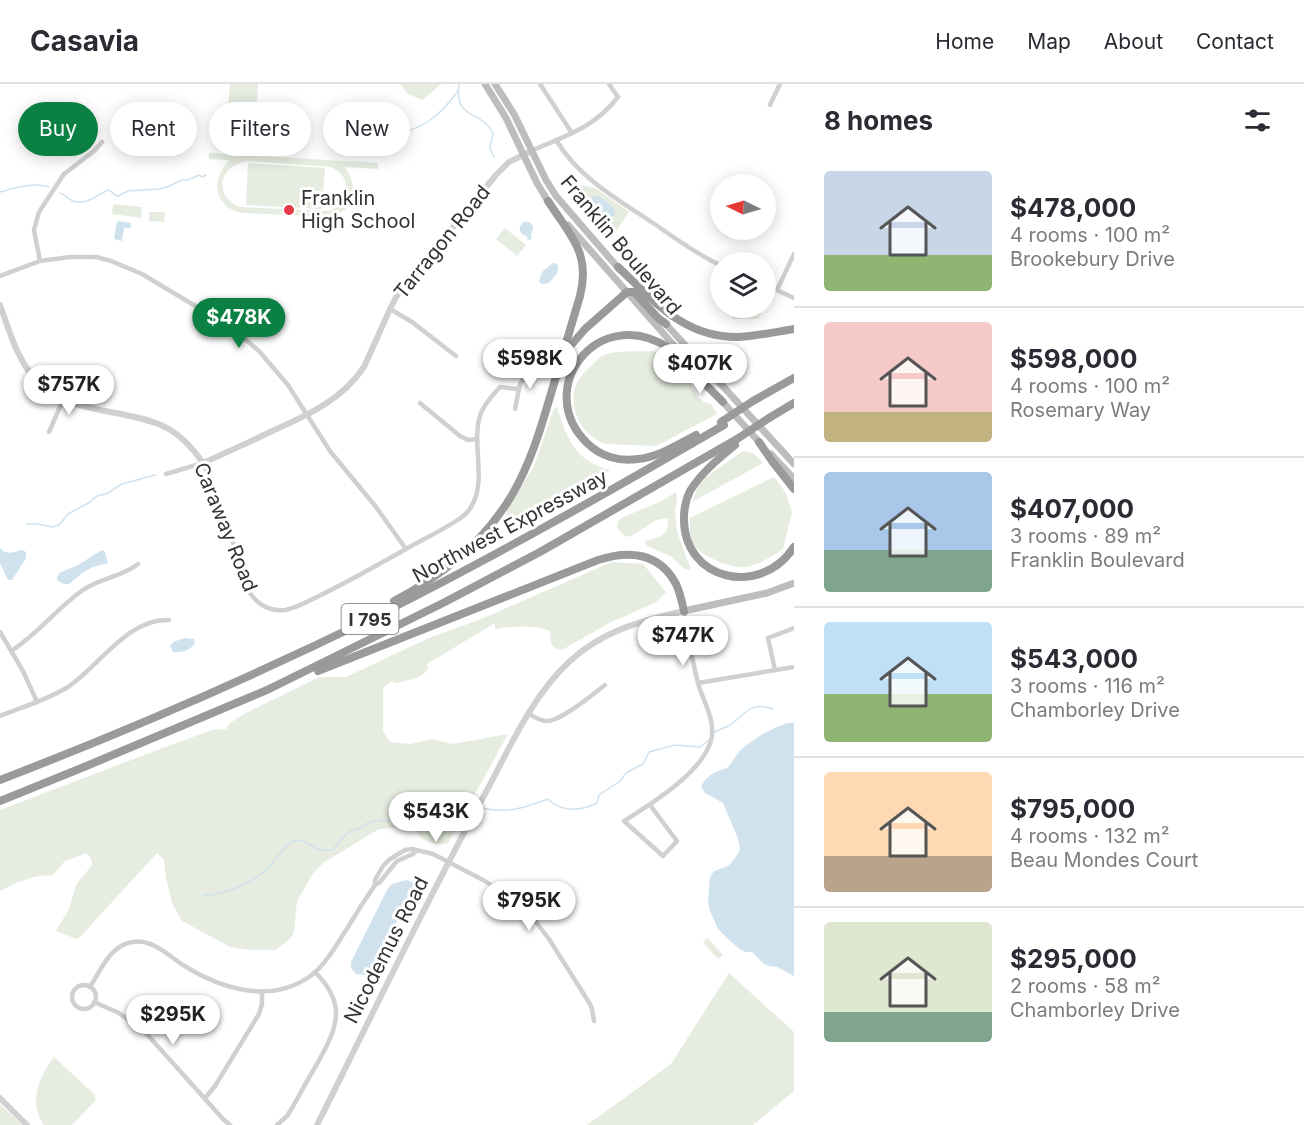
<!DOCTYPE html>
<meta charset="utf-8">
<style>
body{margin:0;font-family:Inter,sans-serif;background:#f7f7f7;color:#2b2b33;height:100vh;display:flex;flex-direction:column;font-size:22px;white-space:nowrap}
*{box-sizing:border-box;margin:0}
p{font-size:20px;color:#7c7c81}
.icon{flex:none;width:33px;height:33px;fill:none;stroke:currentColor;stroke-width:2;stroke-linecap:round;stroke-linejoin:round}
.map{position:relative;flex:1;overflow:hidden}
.sheet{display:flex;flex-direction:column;background:#fff;width:510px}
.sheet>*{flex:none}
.top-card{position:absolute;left:18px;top:18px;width:570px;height:54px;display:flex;gap:12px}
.needle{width:39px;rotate:275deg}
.controls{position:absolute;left:710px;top:90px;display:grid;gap:12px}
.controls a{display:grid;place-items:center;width:66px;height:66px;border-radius:50%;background:#fff;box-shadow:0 3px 15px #0003;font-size:30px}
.price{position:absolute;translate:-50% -51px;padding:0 14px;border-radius:21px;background:#fff;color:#222;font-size:20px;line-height:39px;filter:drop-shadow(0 2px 3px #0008)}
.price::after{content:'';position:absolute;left:50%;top:36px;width:18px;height:14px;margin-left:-9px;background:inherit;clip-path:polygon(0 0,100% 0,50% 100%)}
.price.selected{background:#0b8043;color:#fff}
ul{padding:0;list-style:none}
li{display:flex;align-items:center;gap:18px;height:150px;padding:0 30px}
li+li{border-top:2px solid #e1e1e2}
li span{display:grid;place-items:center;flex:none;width:168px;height:120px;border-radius:6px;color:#555}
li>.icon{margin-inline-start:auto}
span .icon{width:72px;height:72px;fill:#fffc;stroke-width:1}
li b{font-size:26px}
h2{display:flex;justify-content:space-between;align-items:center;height:72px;padding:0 30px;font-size:26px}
.chip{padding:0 21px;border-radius:27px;background:#fff;box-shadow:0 3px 15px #0003;font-size:21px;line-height:54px}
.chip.selected{background:#0b8043;color:#fff}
header{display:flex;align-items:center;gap:36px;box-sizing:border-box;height:84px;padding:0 30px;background:#fff;border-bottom:2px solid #e1e1e2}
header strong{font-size:28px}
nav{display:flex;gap:33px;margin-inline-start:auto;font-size:21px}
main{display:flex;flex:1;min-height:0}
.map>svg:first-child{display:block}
.green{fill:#e6ecdf;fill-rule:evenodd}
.water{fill:#cfe2ee}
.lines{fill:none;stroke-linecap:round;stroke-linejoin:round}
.stream{stroke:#cfe2ee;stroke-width:1.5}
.minor{stroke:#d0d0d0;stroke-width:4.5}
.tertiary{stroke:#d0d0d0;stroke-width:6}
.secondary{stroke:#bdbdbd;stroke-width:7}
.motorway{stroke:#9a9a9a;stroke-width:8}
.motorway-bridge{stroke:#9a9a9a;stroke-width:8}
.poi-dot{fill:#e63946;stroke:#fff;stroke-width:2}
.labels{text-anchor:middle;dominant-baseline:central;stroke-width:6;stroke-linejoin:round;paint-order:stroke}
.shield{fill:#fff;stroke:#707070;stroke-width:1.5}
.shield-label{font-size:18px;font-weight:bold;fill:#333}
.poi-label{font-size:20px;fill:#333;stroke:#fff;text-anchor:start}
.street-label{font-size:20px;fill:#333;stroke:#fff}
</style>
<header>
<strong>Casavia</strong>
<nav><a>Home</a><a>Map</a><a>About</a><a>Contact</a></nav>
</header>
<main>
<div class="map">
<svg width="794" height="1041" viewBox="0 0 794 1041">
<rect width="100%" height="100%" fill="#fff"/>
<g class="green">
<path d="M230 0H258L255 40 227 37Z"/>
<path d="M400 0H441L422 16 408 10Z"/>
<path d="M280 36C298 41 295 52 288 66L268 64 265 62 266 42 275 37Z"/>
<path d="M370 39 379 43V64L375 67 355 66C350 51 350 39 370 39Z"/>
<path d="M209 69 378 79V85L345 83C358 103 357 123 332 133L242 129C213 123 211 95 229 76L209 75ZM247 77 331 83C353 93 351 118 329 127L239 123C213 111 219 82 247 77Z"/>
<path d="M248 79 325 84 322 125 246 121Z"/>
<path d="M581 101 595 104 629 128 614 150 589 123Z"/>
<path d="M113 120 142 123 141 134 112 130Z"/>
<path d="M149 128H165L164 138 149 137Z"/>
<path d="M505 144 526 161 517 172 496 155Z"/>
<path d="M732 229H762L758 235H732Z"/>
<path d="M654 267C680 277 685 292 699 314L704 318 711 320 717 330 656 362 605 360C584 352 571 330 574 308 576 297 584 288 592 281 595 278 599 274 602 272 617 265 638 268 654 267Z"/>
<path d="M557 322C563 343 571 368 592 379 597 382 604 384 610 386L593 399 563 412 530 433 510 441 504 438 508 425 534 382 553 327Z"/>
<path d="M743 367C753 367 757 372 763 379L692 418 698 403 706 393Z"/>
<path d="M774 393 786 409 792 428 783 465C771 473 759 481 745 483 731 485 698 471 692 458 689 451 690 442 690 434Z"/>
<path d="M676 408 677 414 675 427 677 448 691 486 685 485 670 472 647 462 645 457C662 452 668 453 668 434L656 436 633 451 626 453 617 444 618 437 623 433 660 418Z"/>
<path d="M612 478 643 480 666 508 655 519 611 538 562 566 556 565 551 560 550 547C532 540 513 543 495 545V539L427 580 428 584C422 595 409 595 398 599H395L392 597 383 604V647L390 658 411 660 431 655 453 660 508 650 448 759C436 762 420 758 416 745L410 743 379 745 323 779 314 788 297 817 294 848 291 854 276 866H249L230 863 182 837 172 819 166 794 164 776 157 769 79 854 76 855 56 847 69 825 76 801 92 781 91 774 86 769 64 778 53 791C30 792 20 797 0 807V726L160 665 212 646 226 645 230 639 242 631 319 593H346L429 554 481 535Z"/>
<path d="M707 854 723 871 718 875 703 859Z"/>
<path d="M729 889 794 948V1007L753 1041H587L671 980Z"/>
<path d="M54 973 95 1011V1017L72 1041H44C28 1019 39 992 54 973Z"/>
<path d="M0 1020 22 1041H0Z"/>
</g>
<g class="water">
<path d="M594 112C602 112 609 120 614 125L615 130 613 133 606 135C599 129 589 123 591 113Z"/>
<path d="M117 137 131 139 130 144H124L122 157 114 155Z"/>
<path d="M524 138H529C534 141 534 146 531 150L532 154 530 156 527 155V152C521 151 519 147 520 142Z"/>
<path d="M553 179H556C562 187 554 193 549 199L542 200 539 198 542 188Z"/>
<path d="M0 464C7 472 14 468 22 466L26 468V474L12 496H8L0 479Z"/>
<path d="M102 466 105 468 108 479 93 483 82 489 69 500H64L58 497 57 494 59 489 78 481Z"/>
<path d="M185 554 194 555 195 559C191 566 181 569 173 568L170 562 173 558Z"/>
<path d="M788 639H794V892L777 883 769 882 764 880 752 868H746L741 866 730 857 718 845 710 827 708 819 710 793 714 787 728 782 732 778 739 768 740 763 737 752 723 719 705 709 701 703C704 696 710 690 718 687 720 686 725 685 727 684 732 680 734 673 739 668 749 657 773 643 788 639Z"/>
<path d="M406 796 413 798V807L370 887 366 891 356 890 351 884V878L387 806 392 800Z"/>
</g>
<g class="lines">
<g class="stream">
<path d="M459 0C454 37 481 25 493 49L490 64 494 73"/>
<path d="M391 51C422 46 440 32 458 7"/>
<path d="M0 108C16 104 32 98 49 103"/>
<path d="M60 109C66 111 68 115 73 117 84 122 99 111 107 106L112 108 115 111 118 112 128 107 159 105 167 103 182 96H188L199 91 202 93 206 91"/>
<path d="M27 440H37L53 443 59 441 68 430 90 418 97 412 106 410 122 400 155 391"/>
<path d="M713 649C719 645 725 644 730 641 746 630 750 617 773 625"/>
<path d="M481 724C509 730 522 724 548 715 562 729 581 727 597 719L599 711 620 697 626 689 643 680 649 668 675 661 700 663 709 656"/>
<path d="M203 811C220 812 247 801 261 790 272 781 280 768 291 758 306 753 306 760 318 765 322 767 328 766 333 766 338 760 343 752 349 748 354 745 358 746 363 743 367 740 365 740 370 738 383 734 395 740 408 733L420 738C425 732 430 731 436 728 442 725 438 726 444 722 453 714 461 718 471 722"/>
</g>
<g class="minor">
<path d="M540 0 572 49"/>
<path d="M770 21 780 0"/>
<path d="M556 56C579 94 617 115 653 139 675 154 696 170 720 181"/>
<path d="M531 67C567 51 594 44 618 13L609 0"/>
<path d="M40 177 34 146 39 128 64 90 94 67 102 58"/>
<path d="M0 192 40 177 70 173H96L111 177 142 190 232 244 259 267 288 301 330 367 376 423 406 465"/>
<path d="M765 201 794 214"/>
<path d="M777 206 794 170"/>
<path d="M390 225 412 238 456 272"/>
<path d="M420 319 460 352 468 356 477 355"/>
<path d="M515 325 520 300 533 281"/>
<path d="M49 348 63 316"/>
<path d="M166 390 203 379 218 414 250 509C258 521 271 528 285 526 297 524 308 517 319 512 346 499 372 484 399 469 419 457 440 448 459 435 464 432 468 428 471 423 488 396 470 358 481 329 485 319 493 311 500 303L518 305"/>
<path d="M0 548 23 587 37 618"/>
<path d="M11 567C38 550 57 524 83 506 100 494 122 493 138 480"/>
<path d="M775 586 768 554 794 544"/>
<path d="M698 599 794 583"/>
<path d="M529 630C535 633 540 637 547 637 561 637 592 611 605 601"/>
<path d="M0 632C22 623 47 616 68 603 99 582 128 534 169 536"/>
<path d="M650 721 677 757 663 772 624 737C651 720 707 686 712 652 714 633 703 617 698 599 692 576 688 551 684 527"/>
<path d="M375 801V796L383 782 390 775 405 766 412 765 433 770 485 797 513 816 533 834 549 855 590 920 592 925 594 937"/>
<circle cx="84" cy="913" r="12"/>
<path d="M90 903C99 889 107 869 123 861 149 848 168 873 188 884 225 906 271 919 309 893 326 881 337 860 348 843 357 828 366 814 375 801L379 799 397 777 413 770 416 767"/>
<path d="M94 918 119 929 145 948 223 1035 230 1041"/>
<path d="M205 1014 215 1002 259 930 262 920V908"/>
<path d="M277 1041 287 1032 292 1024C300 1010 308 995 317 980 337 944 348 921 315 888"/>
</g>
<g class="tertiary">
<path d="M0 221C9 246 17 275 35 295 69 332 121 323 163 342 180 350 192 363 203 379 225 369 248 359 270 348 306 332 341 317 364 283L390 225 396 213 496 91 509 78 531 67"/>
<path d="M0 1014 27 1041"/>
<path d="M317 1041C373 930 426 817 486 708 509 665 532 612 569 578 602 547 640 537 684 527"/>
</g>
<g class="secondary">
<path d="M485 0 506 34 537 99 549 119"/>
<path d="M495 0 514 30 546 96 556 112 620 186"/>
<path d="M568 141 692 282"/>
<path d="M664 238 794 380"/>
<path d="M720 315 761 360"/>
<path d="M771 370 794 395"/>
<path d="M684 527 767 509 794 499"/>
</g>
<g class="motorway">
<path d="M618 183C654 217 684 254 739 253 757 252 776 248 794 245"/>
<path d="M566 267 585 245 627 208H634L637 211 658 234 666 240"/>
<path d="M753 317 794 294"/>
<path d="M769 334 794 319"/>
<path d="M696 351C678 360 659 373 638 375 619 378 600 372 587 359 532 305 598 218 669 264L723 318"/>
<path d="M759 358 772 377 794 405"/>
<path d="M735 361C718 375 701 389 690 407 686 415 684 425 684 434 683 497 761 514 794 463"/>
<path d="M394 517C442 492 484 458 512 411 530 380 540 347 550 313 560 279 570 245 580 212 591 169 570 151 548 117"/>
<path d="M318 587 598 476C628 466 659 468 676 500 680 508 682 518 684 527"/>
<path d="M0 696C127 647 252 593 374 533 493 474 609 408 724 341"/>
<path d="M0 717 84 683 267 606 336 572 445 518 540 468 737 355"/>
</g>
<g class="motorway-bridge">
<path d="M721 338 753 317"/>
<path d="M737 355 769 334"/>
</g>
</g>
<circle class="poi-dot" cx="289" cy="126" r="6"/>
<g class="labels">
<rect class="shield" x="341.5" y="520" width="57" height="30" rx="4.5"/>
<g class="shield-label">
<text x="370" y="535">I 795</text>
</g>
<g class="poi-label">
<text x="301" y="114">Franklin<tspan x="301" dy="23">High School</tspan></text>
</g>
<g class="street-label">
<text transform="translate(442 158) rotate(-51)">Tarragon Road</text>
<text transform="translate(621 161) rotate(50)">Franklin Boulevard</text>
<text transform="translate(510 442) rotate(-28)">Northwest Expressway</text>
<text transform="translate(226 443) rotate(68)">Caraway Road</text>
<text transform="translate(386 866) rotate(-63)">Nicodemus Road</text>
</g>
</g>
</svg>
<div class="controls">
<a><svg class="needle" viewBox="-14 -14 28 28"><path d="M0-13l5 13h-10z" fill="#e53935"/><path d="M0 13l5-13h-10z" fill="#7c7c81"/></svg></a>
<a><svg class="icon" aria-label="layers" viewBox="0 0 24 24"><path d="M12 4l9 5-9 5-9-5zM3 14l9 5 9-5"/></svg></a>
</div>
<b class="price selected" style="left:239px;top:265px">$478K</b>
<b class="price" style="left:530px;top:306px">$598K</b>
<b class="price" style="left:700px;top:311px">$407K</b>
<b class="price" style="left:69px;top:332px">$757K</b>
<b class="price" style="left:683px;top:583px">$747K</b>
<b class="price" style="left:436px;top:759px">$543K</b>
<b class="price" style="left:529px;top:848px">$795K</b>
<b class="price" style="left:173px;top:962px">$295K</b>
<div class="top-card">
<a class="chip selected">Buy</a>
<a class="chip">Rent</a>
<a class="chip">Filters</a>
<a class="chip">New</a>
</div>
</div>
<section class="sheet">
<h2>8 homes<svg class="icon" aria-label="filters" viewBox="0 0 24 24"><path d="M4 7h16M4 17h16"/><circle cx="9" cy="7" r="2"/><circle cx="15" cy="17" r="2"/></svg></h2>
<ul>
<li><span style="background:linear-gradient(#c9d6e8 70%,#8fb573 0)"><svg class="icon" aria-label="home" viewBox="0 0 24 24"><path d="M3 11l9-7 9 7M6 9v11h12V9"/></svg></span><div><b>$478,000</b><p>4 rooms · 100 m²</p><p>Brookebury Drive</p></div></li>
<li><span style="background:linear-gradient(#f6c9c9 75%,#c2b280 0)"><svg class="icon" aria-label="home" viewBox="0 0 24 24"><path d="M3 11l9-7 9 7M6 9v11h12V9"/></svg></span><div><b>$598,000</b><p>4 rooms · 100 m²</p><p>Rosemary Way</p></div></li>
<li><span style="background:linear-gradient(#a9c7e8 65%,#7fa58c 0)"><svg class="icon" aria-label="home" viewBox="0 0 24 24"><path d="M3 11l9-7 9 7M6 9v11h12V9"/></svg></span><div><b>$407,000</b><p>3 rooms · 89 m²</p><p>Franklin Boulevard</p></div></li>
<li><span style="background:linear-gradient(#bfe0f5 60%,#8fb573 0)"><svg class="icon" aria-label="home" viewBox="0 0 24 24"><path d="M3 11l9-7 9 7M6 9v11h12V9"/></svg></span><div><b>$543,000</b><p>3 rooms · 116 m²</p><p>Chamborley Drive</p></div></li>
<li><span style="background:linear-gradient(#ffd9b3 70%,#b9a48a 0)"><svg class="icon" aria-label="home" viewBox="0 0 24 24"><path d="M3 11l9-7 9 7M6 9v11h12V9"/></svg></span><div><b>$795,000</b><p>4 rooms · 132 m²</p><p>Beau Mondes Court</p></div></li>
<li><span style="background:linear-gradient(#dfe7d0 75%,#7fa58c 0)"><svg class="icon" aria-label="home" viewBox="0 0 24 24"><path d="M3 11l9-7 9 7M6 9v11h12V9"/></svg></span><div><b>$295,000</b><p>2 rooms · 58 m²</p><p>Chamborley Drive</p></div></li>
</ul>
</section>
</main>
